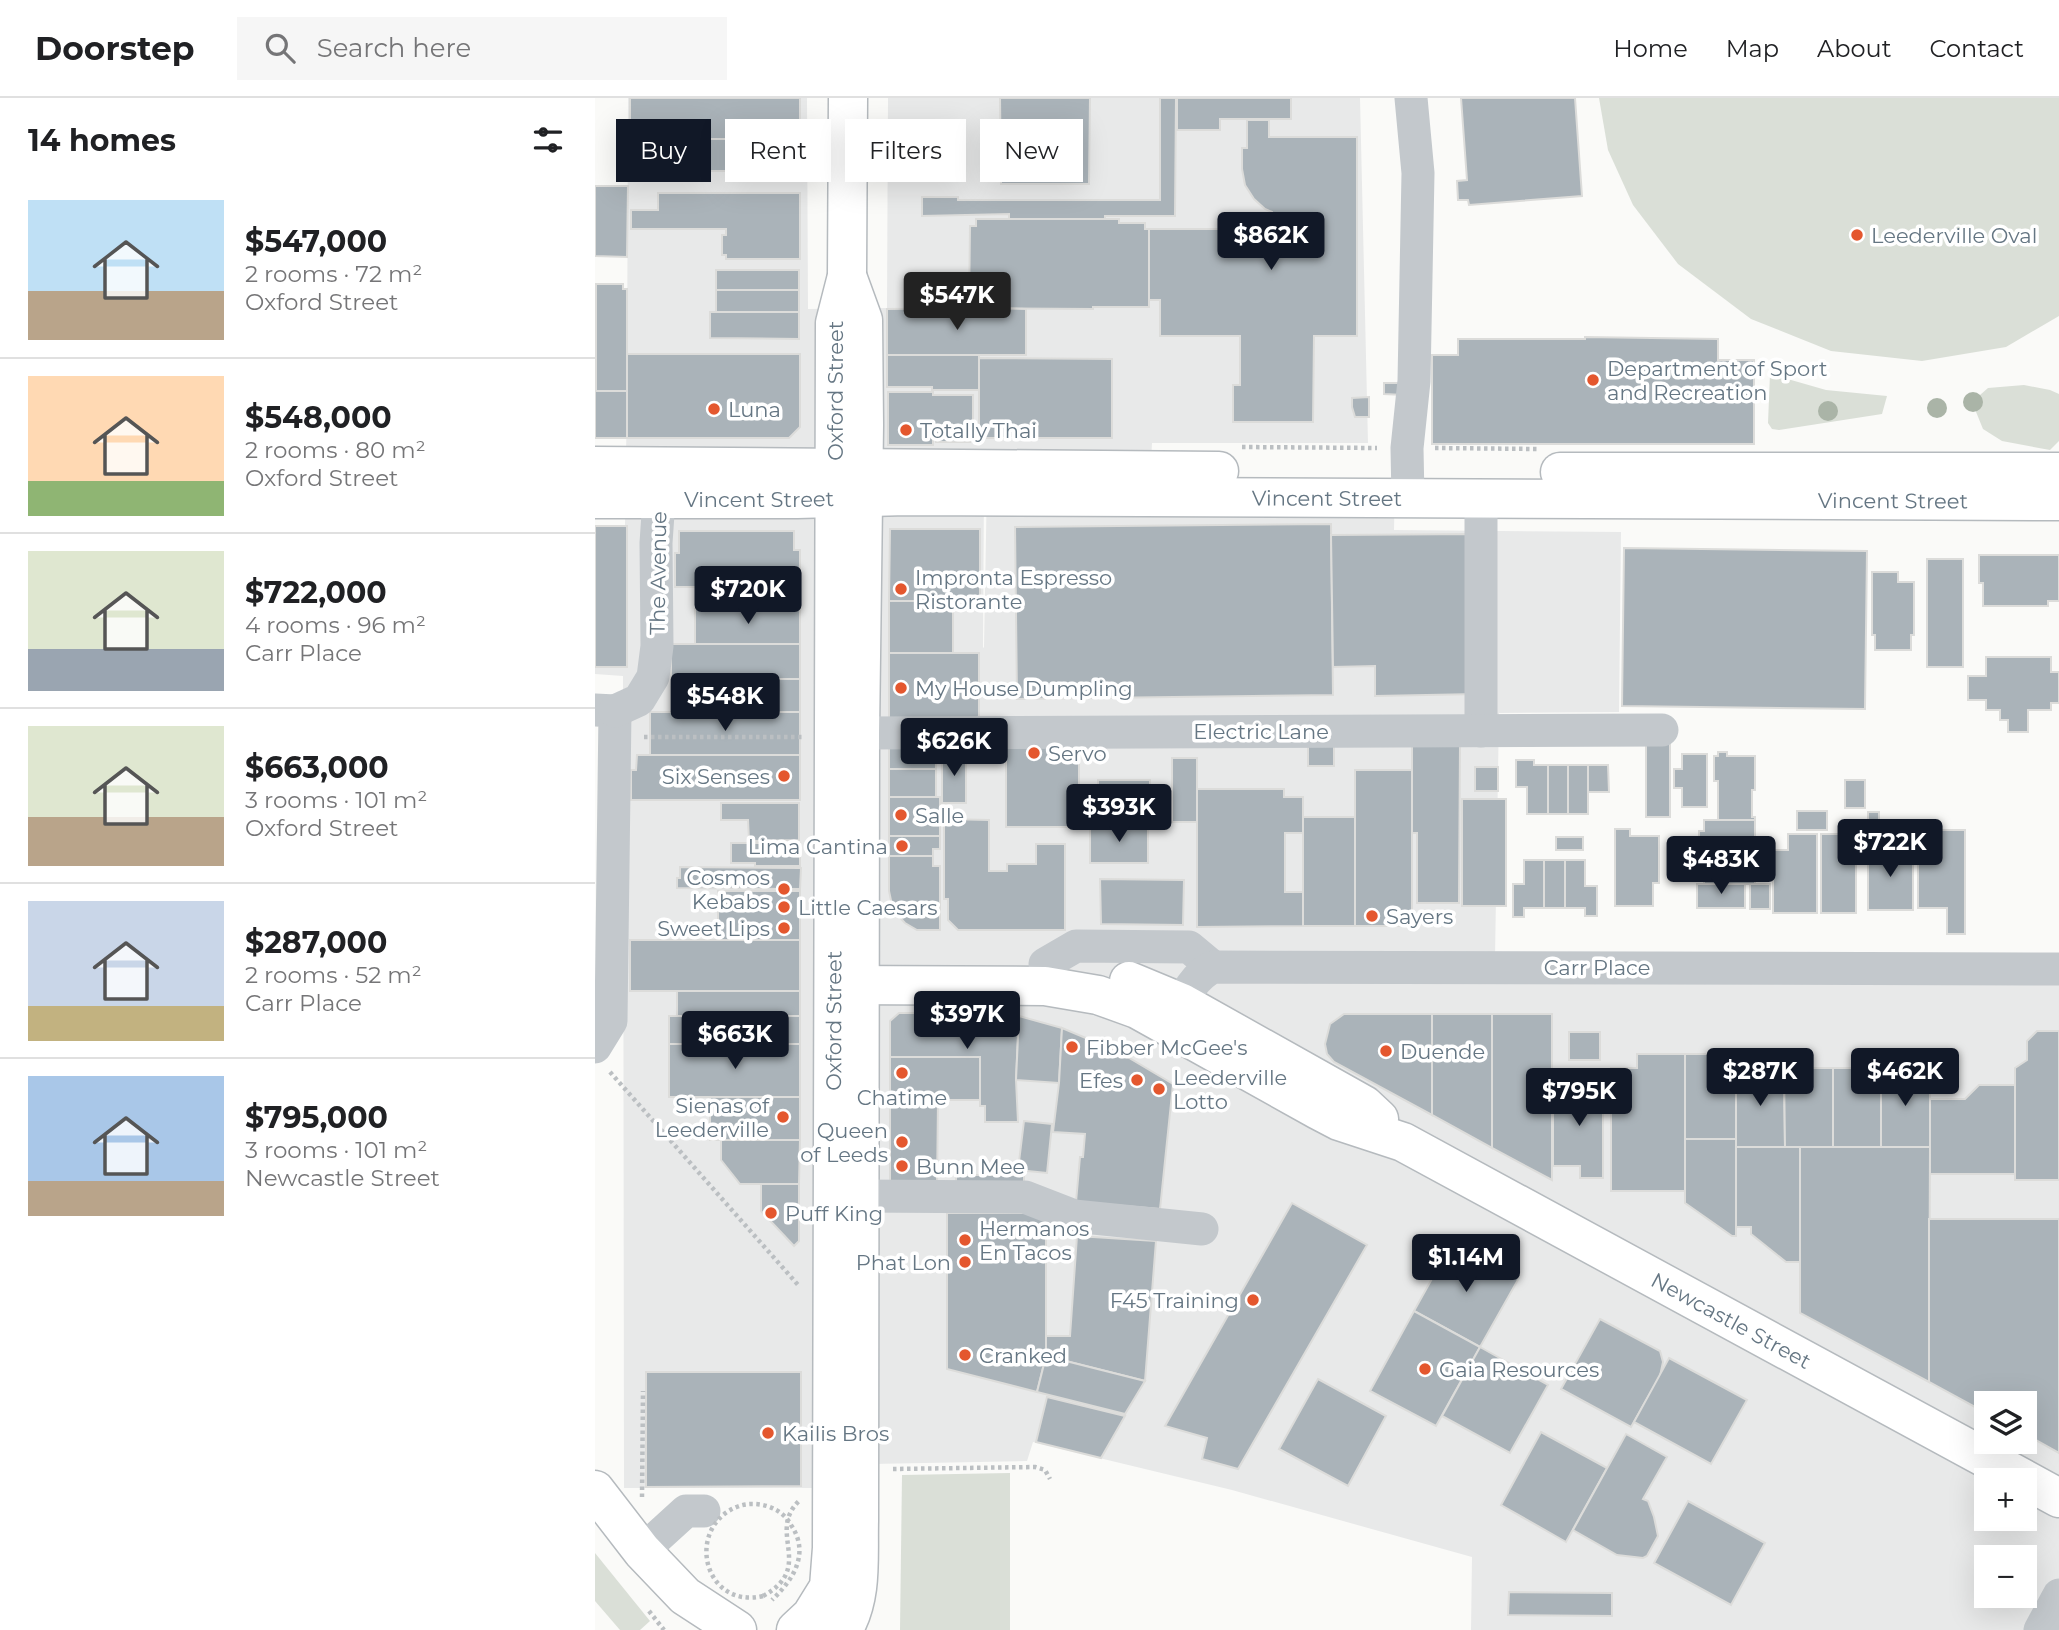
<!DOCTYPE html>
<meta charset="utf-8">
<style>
body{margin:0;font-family:Montserrat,sans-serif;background:#f6f6f6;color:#202124;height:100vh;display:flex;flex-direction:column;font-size:26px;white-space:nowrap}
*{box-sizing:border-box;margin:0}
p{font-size:23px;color:#757577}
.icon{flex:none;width:38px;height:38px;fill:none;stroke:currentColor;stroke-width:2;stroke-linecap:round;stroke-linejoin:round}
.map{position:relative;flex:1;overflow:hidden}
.drawer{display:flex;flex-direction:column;background:#fff;width:595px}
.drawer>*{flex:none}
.top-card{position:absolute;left:21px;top:21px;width:665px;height:63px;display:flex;gap:14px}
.tools{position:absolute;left:1379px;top:1293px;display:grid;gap:14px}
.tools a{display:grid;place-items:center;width:63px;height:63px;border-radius:0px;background:#fff;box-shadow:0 7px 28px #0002;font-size:35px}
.price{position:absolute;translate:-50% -60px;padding:0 16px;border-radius:7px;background:#111827;color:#fff;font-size:23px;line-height:46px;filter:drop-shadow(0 2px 4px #0008)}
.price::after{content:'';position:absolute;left:50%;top:42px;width:21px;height:16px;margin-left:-10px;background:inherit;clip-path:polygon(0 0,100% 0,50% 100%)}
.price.selected{background:#222;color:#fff}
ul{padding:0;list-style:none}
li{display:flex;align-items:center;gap:21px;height:175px;padding:0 28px}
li+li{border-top:2px solid #e0e0e0}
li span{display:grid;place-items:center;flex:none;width:196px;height:140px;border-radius:0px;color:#555}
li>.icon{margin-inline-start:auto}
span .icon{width:84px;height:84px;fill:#fffc;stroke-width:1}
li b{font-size:30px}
h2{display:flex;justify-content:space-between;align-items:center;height:84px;padding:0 28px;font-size:30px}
.chip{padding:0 24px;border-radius:0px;background:#fff;box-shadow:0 7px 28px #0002;font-size:24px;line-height:63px}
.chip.selected{background:#111827;color:#fff}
header{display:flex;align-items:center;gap:42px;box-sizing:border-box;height:98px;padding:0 35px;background:#fff;border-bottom:2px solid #e0e0e0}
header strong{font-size:33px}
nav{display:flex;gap:38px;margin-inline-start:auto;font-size:24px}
.search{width:490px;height:63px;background:#f6f6f6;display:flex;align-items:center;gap:18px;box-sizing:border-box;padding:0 24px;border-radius:0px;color:#757577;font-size:26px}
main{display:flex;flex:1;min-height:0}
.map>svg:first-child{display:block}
.built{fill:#e8e9e9;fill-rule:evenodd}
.green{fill:#dadfd7}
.building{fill:#aab3b9;stroke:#dcdcda;stroke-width:2}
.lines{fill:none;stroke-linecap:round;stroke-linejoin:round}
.major-casing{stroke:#b5babe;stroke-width:41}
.path{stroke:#bbbfc2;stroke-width:4.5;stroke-dasharray:3.5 3.5;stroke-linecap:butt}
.minor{stroke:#c3c8cc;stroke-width:33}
.major{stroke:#fff;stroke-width:38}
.path-bridge{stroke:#bbbfc2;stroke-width:4.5;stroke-dasharray:3.5 3.5;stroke-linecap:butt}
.tree{fill:#aab4a7}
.poi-dot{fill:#e4572e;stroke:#fff;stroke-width:2.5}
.labels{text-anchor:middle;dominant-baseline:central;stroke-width:7;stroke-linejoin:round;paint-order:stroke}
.poi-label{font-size:21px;fill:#657683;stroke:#fff;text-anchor:start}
.street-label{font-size:21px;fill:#657683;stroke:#fff}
</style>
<header>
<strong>Doorstep</strong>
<div class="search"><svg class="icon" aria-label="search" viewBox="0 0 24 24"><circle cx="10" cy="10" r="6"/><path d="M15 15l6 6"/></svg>Search here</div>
<nav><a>Home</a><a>Map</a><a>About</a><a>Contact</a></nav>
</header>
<main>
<section class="drawer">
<h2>14 homes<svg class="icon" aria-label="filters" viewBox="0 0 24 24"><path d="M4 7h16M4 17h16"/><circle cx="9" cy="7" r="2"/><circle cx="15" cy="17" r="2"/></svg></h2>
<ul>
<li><span style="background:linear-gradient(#bfe0f5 65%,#b9a48a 0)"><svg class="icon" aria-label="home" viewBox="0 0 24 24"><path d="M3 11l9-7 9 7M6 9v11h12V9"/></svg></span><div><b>$547,000</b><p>2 rooms · 72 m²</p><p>Oxford Street</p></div></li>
<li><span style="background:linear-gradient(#ffd9b3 75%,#8fb573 0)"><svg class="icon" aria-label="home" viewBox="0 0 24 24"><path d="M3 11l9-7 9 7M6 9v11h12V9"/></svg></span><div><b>$548,000</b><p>2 rooms · 80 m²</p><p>Oxford Street</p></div></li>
<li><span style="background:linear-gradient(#dfe7d0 70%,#9aa5b1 0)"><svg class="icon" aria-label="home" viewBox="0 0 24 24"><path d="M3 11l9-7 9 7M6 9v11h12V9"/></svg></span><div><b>$722,000</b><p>4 rooms · 96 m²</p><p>Carr Place</p></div></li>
<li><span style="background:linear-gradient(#dfe7d0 65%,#b9a48a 0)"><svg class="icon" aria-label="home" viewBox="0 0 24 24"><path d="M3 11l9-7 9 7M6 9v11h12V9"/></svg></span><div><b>$663,000</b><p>3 rooms · 101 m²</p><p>Oxford Street</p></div></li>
<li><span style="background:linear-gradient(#c9d6e8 75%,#c2b280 0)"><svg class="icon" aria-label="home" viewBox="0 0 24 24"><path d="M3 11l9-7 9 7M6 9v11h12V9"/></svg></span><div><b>$287,000</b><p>2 rooms · 52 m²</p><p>Carr Place</p></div></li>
<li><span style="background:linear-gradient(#a9c7e8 75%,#b9a48a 0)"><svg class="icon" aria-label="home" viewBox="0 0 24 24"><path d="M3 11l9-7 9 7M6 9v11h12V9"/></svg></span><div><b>$795,000</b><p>3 rooms · 101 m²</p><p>Newcastle Street</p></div></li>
</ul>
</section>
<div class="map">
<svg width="1464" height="1532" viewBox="0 0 1464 1532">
<rect width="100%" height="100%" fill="#fafaf8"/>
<path class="built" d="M33 0H212L213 211 292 210 293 0H765L773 345H557L555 382 800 383 799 432 1026 434 1024 614 904 615 900 860 1464 866V1532H876L877 1459 637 1392 438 1344 432 1363 223 1367V1390H29L28 578 0 576V427H30L32 293ZM392 383 389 549 388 550 389 386ZM1391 1306H1430V1344H1391ZM1391 1382H1430V1421H1391ZM1391 1460H1430V1498H1391Z"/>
<g class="green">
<path d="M1004 0H1464V218L1411 249 1327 263 1236 253 1156 221 1083 166 1038 107 1013 52Z"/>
<path d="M1175 276 1231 292 1292 298 1287 316 1184 332 1177 331 1173 325Z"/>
<path d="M1429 287 1455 292 1464 296V343L1455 352 1407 343 1388 331 1377 304 1393 290Z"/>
<path d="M415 1375V1532H305L307 1377Z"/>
<path d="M0 1455 55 1523 45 1532H25L0 1503Z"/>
</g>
<g class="building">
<rect x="35" y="0" width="170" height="41"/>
<path d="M405 0H495L494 86H406Z"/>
<path d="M565 0H581L580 118H510V121H414V116L327 118V99H363V102H565Z"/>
<path d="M582 0H696V21H625V32H582Z"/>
<path d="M866 0H980L987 98 874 107 873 102H863L862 83 872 82Z"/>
<path d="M652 22H674V39H762V238H719L718 324H638V287H645V238H565V202H554V131H677V114L670 111 659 101 650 87 647 71V50H652Z"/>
<rect x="103" y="41" width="102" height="32"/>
<path d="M0 88H33L32 159 0 158Z"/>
<path d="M63 95H205V161H131V157H127V137H131V131H36V112H63Z"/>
<path d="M381 121H524V125H550V131H554V209H498V211L374 210 375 128H381Z"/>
<rect x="121" y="172" width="83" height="20"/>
<path d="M1 186H28V191H32V293H1Z"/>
<rect x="121" y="192" width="83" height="22"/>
<path d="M374 210 431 211V257H292V211Z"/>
<path d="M115 214H204V241L115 240Z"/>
<path d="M990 239 1123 241V262H1159V346H837V257H863V241H990Z"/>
<path d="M32 256H205V329L194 340H32Z"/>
<path d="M292 257H384V292H337V289H292Z"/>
<path d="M384 260 517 261V340H384Z"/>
<path d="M789 285H809V297L789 296Z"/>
<rect x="0" y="293" width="32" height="47"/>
<path d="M293 294H338V297H378V338H375V344H341V338H338V347H293Z"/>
<path d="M774 299V319H760L757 309V300Z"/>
<path d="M736 426 738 597 422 601 420 429Z"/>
<rect x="0" y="428" width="32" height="141"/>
<path d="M295 431H385V503H294Z"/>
<path d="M84 433H199V452H205V511H132V489H80V455H84Z"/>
<path d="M880 436 883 596 780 598V568L738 569 736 437Z"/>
<path d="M1029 450 1272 453 1270 611 1027 608Z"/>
<path d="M1384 457H1464V503H1453V508H1388V485H1384Z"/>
<rect x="1332" y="461" width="36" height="108"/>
<path d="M1277 474H1303V484H1319V537H1316V552H1280V537H1277Z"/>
<rect x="294" y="503" width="64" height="52"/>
<rect x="100" y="511" width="105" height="35"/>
<rect x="76" y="546" width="129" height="35"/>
<path d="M294 555H384V618L377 625H294Z"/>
<path d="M1391 559H1456V574H1464V605H1456V612H1433V634H1413V622H1405V612H1391V602H1373V578H1391Z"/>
<rect x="91" y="581" width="114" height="33"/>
<rect x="55" y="614" width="150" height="43"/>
<rect x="411" y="639" width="73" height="90"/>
<rect x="294" y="641" width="47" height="30"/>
<rect x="1051" y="643" width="24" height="76"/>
<rect x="713" y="646" width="26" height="22"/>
<path d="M817 648H865L864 805H822V735H817Z"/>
<path d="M1123 654H1132V658H1160V692H1157V719H1160V722H1123V683H1119V658H1123Z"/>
<rect x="347" y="656" width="24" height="49"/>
<path d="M1087 656H1112V709H1087V690H1079V671H1087Z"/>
<path d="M42 657H205V702H36V672H41Z"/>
<rect x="577" y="660" width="25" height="64"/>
<path d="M921 662H939V667H953V716H932V689H921Z"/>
<rect x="953" y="667" width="20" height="49"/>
<rect x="973" y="667" width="20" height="49"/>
<path d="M993 667H1013L1014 694H993Z"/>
<rect x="880" y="669" width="23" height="24"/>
<rect x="294" y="671" width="47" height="28"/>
<rect x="760" y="672" width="57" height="156"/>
<path d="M503 682H555V718H510V700H503Z"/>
<rect x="1250" y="682" width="20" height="28"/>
<path d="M602 691H689V699H708V735H690V794H708V828L602 829Z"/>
<rect x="294" y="699" width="51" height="39"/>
<rect x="867" y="701" width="44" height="107"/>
<path d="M126 705H204V742L154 743 153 722H126Z"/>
<rect x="1202" y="713" width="30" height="19"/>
<path d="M1273 714H1284V722H1289V743H1273Z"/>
<rect x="708" y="719" width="52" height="109"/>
<path d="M349 721 394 722V773H412V766H441V746H470V832H363L353 822V801H349Z"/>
<path d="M1109 722H1160V754H1157V758H1109V754H1104V733H1109Z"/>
<rect x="495" y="727" width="58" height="38"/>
<path d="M1020 731H1035V738H1064V785H1058V808H1020Z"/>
<path d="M1323 732H1370V836H1352V810H1323Z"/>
<path d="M1193 736H1222V815H1178V752H1193Z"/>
<rect x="1226" y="736" width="35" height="79"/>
<path d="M294 738H345V751H338V758H294Z"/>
<rect x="961" y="739" width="27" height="13"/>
<path d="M136 745H205V768H160V765H136Z"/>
<path d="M1276 747H1301V755H1318V812H1273V755H1276Z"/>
<path d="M294 758H338V768H345V832H322L310 825 298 812 294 793Z"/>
<rect x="1109" y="758" width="51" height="28"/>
<path d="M929 762H949V810H929V819H918V786H929Z"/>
<rect x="949" y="762" width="21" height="48"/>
<path d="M970 762H990V788H1002V818H990V810H970Z"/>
<path d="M85 769 206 770 205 791 82 790V780H85Z"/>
<path d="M505 781 589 782 588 827 506 826Z"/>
<rect x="1102" y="786" width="48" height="24"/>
<rect x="1155" y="786" width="20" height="25"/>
<rect x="123" y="793" width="82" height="49"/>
<rect x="35" y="842" width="170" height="51"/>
<rect x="82" y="893" width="123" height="25"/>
<path d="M304 915H424L421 982 423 1024H390V1008H385V959H295V923Z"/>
<path d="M749 916H837V1017L739 964 732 956 730 946 735 926Z"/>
<path d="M837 916H897V1050L837 1017Z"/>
<path d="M897 916H957V1082L897 1050Z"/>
<rect x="74" y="918" width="131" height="28"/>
<path d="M424 918 467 930 464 985 421 982Z"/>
<path d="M467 930 524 954 578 986 565 1111 481 1104 485 1059H488L490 1036 458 1034 464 985Z"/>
<path d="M1442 933H1464V1082H1420V970L1432 962V943Z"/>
<rect x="974" y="934" width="31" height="28"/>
<rect x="74" y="946" width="131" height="53"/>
<path d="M1042 956H1090V1093H1016V970H1042Z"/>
<rect x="1090" y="956" width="51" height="85"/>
<path d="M295 959H385V1002H343L342 1092H295Z"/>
<path d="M1141 970H1189L1190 1049H1141Z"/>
<path d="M1189 970H1238V1049H1190Z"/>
<rect x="1238" y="970" width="48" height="79"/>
<rect x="1286" y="970" width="49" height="79"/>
<path d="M958 985H1000V987H1008V1080H985V1068H958Z"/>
<path d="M1384 987H1420V1076H1335V1001H1370Z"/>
<rect x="115" y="999" width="90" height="43"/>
<path d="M429 1023 457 1026 452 1075 423 1072Z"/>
<path d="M1090 1041H1141V1138H1137L1090 1105Z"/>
<path d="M126 1042H205L204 1086H145L126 1062Z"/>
<path d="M1141 1049H1205V1164H1191L1156 1136V1129H1141Z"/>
<path d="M1205 1049H1335L1334 1284 1205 1215Z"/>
<rect x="361" y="1077" width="68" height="17"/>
<path d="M166 1086H204V1143L199 1148 166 1113Z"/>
<path d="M697 1105 772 1147 643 1371 607 1361 612 1340 570 1328Z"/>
<path d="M352 1115H451V1258L442 1294 352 1271Z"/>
<path d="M1334 1121H1464V1355L1430 1336V1306H1391V1315L1334 1284Z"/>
<path d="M482 1138 561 1143 550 1283 451 1258V1238H475Z"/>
<path d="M858 1143 924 1180 885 1249 819 1213Z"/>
<path d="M819 1213 885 1249 841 1328 775 1293Z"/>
<path d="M1005 1221 1065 1253 1068 1264 1065 1278 1036 1329 966 1291Z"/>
<path d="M885 1249 953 1287 915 1355 847 1318Z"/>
<path d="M451 1258 550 1283 530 1316 442 1294Z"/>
<path d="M1074 1260 1152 1302 1116 1366 1039 1324Z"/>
<path d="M51 1274H206V1388L51 1389Z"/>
<path d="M723 1281 791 1318 753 1388 684 1351Z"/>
<path d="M452 1299 530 1318 506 1360 441 1344Z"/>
<path d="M946 1334 1012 1370 971 1444 906 1407Z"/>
<path d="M1031 1336 1072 1359 1048 1401 1053 1403 1059 1419 1063 1438 1052 1458 1048 1460 1022 1457 978 1432Z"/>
<path d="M1093 1403 1170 1445 1136 1507 1059 1465Z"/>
<path d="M914 1494 1017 1495V1518L913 1517Z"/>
</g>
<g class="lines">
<defs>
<g id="major">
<path d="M0 368 624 373"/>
<path d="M965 374H1464"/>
<path id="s1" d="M0 401H202L311 398 1464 403"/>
<path d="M534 883 587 905 769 1007 784 1021"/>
<path id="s2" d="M239 887 450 888 503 897 542 911 723 1012 744 1023 808 1044 1464 1400"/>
<path d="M0 1392 47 1453 90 1498 142 1532"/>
<path id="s3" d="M201 1532 216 1518 234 1489 237 1450 240 225 252 178 253 0"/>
<path d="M248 1532C268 1500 263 1459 264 1423L265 635 269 327 268 222 252 178"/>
</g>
</defs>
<use href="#major" class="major-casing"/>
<g class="path">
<path d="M647 349 782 350"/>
<path d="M840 350 943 351"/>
<path d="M49 639H208"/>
<path d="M15 974 204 1188"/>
<path d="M298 1371 440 1369 450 1372 455 1381"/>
<path d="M47 1399 48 1293"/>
<path d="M168 1498C221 1469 171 1435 204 1403"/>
<path d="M54 1513 69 1532"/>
</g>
<g class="minor">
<path d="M813 401 812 350 819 283 823 75 816 0"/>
<path d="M0 612 20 613 16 923 0 949"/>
<path d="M20 613 44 602 58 579 62 548 61 445 64 401"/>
<path d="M886 633V400"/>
<path d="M265 635 1067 632"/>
<path d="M450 866 481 848 594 849 618 869"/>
<path d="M575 927C587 906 595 880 618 869L1464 871"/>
<path d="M265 1098 430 1099 479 1118 607 1131"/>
<path d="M47 1453 91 1413H109"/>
<path d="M1445 1532 1464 1497"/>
</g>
<use href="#major" class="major"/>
<path class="path-bridge" d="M168 1498C108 1512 89 1428 144 1408 156 1404 171 1406 181 1412 187 1415 193 1421 196 1427 215 1455 199 1481 177 1502"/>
</g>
<g class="tree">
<circle cx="1378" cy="304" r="10"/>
<circle cx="1342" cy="310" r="10"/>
<circle cx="1233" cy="313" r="10"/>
</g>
<g class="poi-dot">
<circle cx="1262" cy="137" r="7"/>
<circle cx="998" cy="282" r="7"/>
<circle cx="119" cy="311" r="7"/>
<circle cx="311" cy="332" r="7"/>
<circle cx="306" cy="491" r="7"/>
<circle cx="306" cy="590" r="7"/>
<circle cx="439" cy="655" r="7"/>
<circle cx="189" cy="678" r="7"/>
<circle cx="306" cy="717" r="7"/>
<circle cx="307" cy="748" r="7"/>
<circle cx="189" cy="791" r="7"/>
<circle cx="189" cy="809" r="7"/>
<circle cx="777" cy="818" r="7"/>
<circle cx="189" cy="830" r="7"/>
<circle cx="477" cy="949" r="7"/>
<circle cx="791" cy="953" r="7"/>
<circle cx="307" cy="975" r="7"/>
<circle cx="542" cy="982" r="7"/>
<circle cx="564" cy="991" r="7"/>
<circle cx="188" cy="1019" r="7"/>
<circle cx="307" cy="1044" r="7"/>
<circle cx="307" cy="1068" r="7"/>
<circle cx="176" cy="1115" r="7"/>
<circle cx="370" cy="1142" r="7"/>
<circle cx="370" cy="1164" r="7"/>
<circle cx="658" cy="1202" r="7"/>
<circle cx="370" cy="1257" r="7"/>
<circle cx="830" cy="1271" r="7"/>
<circle cx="173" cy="1335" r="7"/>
</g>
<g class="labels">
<g class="poi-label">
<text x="1276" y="137">Leederville Oval</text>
<text x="1012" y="270">Department of Sport<tspan x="1012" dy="24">and Recreation</tspan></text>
<text x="133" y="311">Luna</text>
<text x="325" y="332">Totally Thai</text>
<text x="320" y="479">Impronta Espresso<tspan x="320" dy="24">Ristorante</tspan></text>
<text x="320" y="590">My House Dumpling</text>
<text x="453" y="655">Servo</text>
<text x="175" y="678" text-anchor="end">Six Senses</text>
<text x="320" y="717">Salle</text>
<text x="293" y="748" text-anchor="end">Lima Cantina</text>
<text x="175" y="779" text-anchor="end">Cosmos<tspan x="175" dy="24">Kebabs</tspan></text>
<text x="203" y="809">Little Caesars</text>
<text x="791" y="818">Sayers</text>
<text x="175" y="830" text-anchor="end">Sweet Lips</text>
<text x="491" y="949">Fibber McGee's</text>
<text x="805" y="953">Duende</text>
<text x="578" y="979">Leederville<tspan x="578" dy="24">Lotto</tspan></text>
<text x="528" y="982" text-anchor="end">Efes</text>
<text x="307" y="999" text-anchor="middle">Chatime</text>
<text x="174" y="1007" text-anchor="end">Sienas of<tspan x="174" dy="24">Leederville</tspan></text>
<text x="293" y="1032" text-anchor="end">Queen<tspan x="293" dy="24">of Leeds</tspan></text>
<text x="321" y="1068">Bunn Mee</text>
<text x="190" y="1115">Puff King</text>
<text x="384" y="1130">Hermanos<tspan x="384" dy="24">En Tacos</tspan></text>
<text x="356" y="1164" text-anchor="end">Phat Lon</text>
<text x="644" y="1202" text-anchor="end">F45 Training</text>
<text x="384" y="1257">Cranked</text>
<text x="844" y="1271">Gaia Resources</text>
<text x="187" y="1335">Kailis Bros</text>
</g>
<g class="street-label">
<text stroke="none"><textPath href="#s3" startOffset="1251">Oxford Street</textPath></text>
<text stroke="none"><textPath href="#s1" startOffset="164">Vincent Street</textPath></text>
<text stroke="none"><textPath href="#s1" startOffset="732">Vincent Street</textPath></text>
<text stroke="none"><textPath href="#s1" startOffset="1298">Vincent Street</textPath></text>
<text transform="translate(63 475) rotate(-89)">The Avenue</text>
<text x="666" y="633">Electric Lane</text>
<text x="1002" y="869">Carr Place</text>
<text stroke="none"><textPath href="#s3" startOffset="621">Oxford Street</textPath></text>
<text stroke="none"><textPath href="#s2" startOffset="978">Newcastle Street</textPath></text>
</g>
</g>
</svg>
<div class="tools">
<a><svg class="icon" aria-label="layers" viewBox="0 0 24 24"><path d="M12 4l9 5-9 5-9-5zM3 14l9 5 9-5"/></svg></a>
<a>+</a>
<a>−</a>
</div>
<b class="price" style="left:676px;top:174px">$862K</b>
<b class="price selected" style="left:362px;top:234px">$547K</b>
<b class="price" style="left:153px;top:528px">$720K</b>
<b class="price" style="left:130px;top:635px">$548K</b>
<b class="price" style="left:359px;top:680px">$626K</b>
<b class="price" style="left:524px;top:746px">$393K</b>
<b class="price" style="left:1295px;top:781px">$722K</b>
<b class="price" style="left:1126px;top:798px">$483K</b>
<b class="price" style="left:372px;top:953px">$397K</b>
<b class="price" style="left:140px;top:973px">$663K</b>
<b class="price" style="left:1165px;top:1010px">$287K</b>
<b class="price" style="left:1310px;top:1010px">$462K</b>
<b class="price" style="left:984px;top:1030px">$795K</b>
<b class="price" style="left:871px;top:1196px">$1.14M</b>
<div class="top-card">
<a class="chip selected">Buy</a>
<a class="chip">Rent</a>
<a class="chip">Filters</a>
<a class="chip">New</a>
</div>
</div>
</main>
